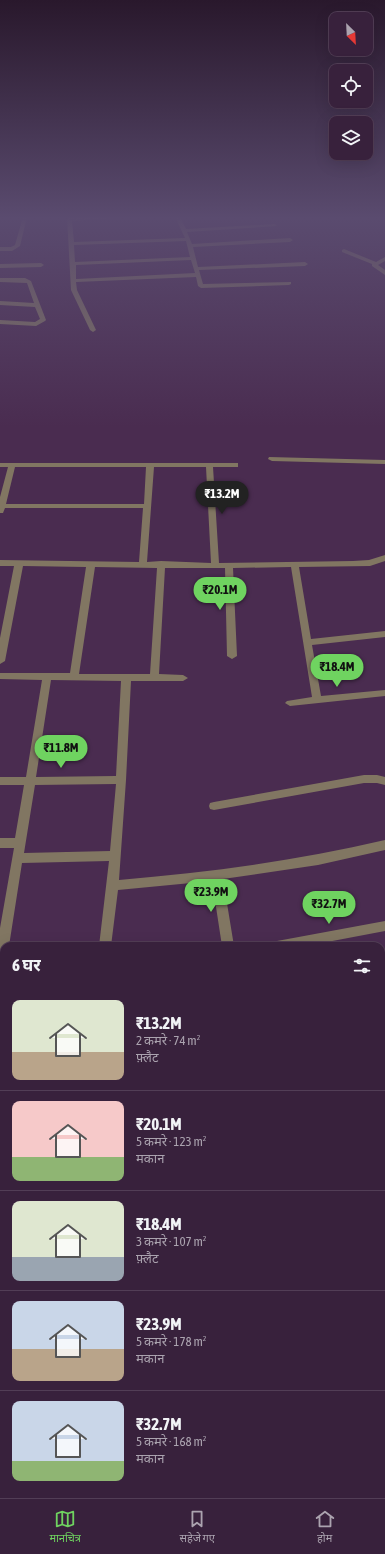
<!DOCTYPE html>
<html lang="hi">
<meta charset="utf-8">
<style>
body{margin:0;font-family:"Asap Condensed","Noto Sans Devanagari",sans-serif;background:#432e47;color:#f1f3f6;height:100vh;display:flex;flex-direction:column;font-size:15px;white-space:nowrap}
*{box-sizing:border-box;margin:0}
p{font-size:13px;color:#aba3af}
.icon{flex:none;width:22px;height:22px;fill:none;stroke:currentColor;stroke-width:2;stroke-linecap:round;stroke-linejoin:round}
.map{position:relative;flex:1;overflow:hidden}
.side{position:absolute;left:0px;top:942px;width:385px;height:556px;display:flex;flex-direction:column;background:#38213c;border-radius:12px 12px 0 0;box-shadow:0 4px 16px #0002,0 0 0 1px #523e56}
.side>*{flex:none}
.needle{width:26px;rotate:156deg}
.tools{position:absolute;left:329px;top:12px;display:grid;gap:8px}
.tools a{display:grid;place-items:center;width:44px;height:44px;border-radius:8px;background:#38213c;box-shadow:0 4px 16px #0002,0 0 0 1px #523e56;font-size:20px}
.price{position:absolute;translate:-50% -34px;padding:0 9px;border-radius:14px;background:#6fd360;color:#111;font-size:13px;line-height:26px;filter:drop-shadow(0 1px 2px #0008)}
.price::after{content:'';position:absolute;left:50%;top:24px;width:12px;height:9px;margin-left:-6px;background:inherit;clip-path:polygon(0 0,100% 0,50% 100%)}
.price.selected{background:#222;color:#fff}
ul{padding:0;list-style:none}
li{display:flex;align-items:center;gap:12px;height:100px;padding:0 12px}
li+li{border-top:1px solid #523e56}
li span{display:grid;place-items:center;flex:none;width:112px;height:80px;border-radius:8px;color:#555}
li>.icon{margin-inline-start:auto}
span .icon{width:48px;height:48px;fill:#fffc;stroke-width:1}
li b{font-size:17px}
h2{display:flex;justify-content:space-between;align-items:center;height:48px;padding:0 12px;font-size:17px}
.dock{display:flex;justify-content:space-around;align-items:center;height:56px;border-top:1px solid #523e56;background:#38213c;font-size:11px;color:#aba3af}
.dock a{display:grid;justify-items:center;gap:2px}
.dock .selected{color:#6fd360}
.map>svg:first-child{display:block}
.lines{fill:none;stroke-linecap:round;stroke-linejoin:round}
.minor{fill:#817662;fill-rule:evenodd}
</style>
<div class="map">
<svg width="385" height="1498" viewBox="0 0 385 1498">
<rect width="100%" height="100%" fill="#4a2c50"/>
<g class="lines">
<g class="minor">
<path d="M23 217H27L20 246 12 251H0V247H11L15 245Z"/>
<path d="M67 217 72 218 137 217 72 221 74 242 185 238 175 217H180L186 229 275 224 277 226 187 232 192 244 290 238 293 240 290 242 193 247 198 267 305 262 308 264 305 266 199 270 203 284 291 282V284L289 285 201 288 198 286 196 277 76 282 77 290 96 330 93 332 90 330 71 290ZM186 241 190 257 75 262 74 245ZM191 260 195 273 76 279V265Z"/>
<path d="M344 249 376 262 385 257V261L378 265 385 270V275L372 266V264L342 252V250Z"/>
<path d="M0 264 41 263 44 265 41 267 0 268Z"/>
<path d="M0 278H25L31 281 46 320 45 321 36 326 0 324V320L35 322 40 319 35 307 0 305V301L34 303 27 283 0 282Z"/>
<path d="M269 457 385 460V464L272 461 268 459Z"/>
<path d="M0 463H238V467H213L219 563 353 561 369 560 385 555V561L370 566 299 567 311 639 385 631V637L312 645 321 696 385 690V696L290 706 285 703 287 701 312 697 291 567 233 568 237 656 232 659 227 656 225 568H165L159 674 183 675 188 678 183 681H131L126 780 119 880C209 872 297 861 385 840V850L318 865 223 879 234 946H222L212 881 118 890 111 946H99L109 861 22 863 9 946H4V968L0 970V928L14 848H0V838H15L24 785H0V777H26L42 680 0 679V673H70L86 567 23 566 5 661 0 664V638L14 566H0V560L139 562 143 508H5L3 513H0V497L8 467H0ZM15 467H146L144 504H6ZM154 467H206L211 563 161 561 147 562ZM95 567 157 568 150 674H79ZM51 680 121 681 116 776 36 777ZM116 784 110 851 24 853 35 785Z"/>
<path d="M364 775H377L385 777V785L377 783H364L214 810 210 809 209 806 210 803 214 802Z"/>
<path d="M385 921V931L306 946H271L273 942 277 941Z"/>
<path d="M385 993V1005L381 1006V994Z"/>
<rect x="0" y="1006" width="4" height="12"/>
<path d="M4 1167V1181L0 1182V1168Z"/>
<path d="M385 1185V1199L381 1200V1186Z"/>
<path d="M385 1336V1352L381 1353V1337Z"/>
<rect x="32" y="1494" width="18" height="4"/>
<rect x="174" y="1494" width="18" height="4"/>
</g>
</g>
<linearGradient id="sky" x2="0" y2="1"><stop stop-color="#29182c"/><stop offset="0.51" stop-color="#5a4b6f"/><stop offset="1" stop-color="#5a4b6f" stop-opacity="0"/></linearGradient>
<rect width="385" height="427" fill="url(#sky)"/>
</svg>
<div class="tools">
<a><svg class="needle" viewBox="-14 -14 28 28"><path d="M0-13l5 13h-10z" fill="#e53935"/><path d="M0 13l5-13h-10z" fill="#aba3af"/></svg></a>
<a><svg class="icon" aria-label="locate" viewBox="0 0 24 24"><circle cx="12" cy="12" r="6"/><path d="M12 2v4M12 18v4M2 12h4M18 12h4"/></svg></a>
<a><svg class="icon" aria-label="layers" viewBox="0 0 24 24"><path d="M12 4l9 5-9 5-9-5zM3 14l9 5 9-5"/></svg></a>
</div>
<b class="price selected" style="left:222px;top:515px">₹13.2M</b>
<b class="price" style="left:220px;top:611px">₹20.1M</b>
<b class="price" style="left:337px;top:688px">₹18.4M</b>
<b class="price" style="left:61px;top:769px">₹11.8M</b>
<b class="price" style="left:211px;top:913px">₹23.9M</b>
<b class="price" style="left:329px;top:925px">₹32.7M</b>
<section class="side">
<h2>6 घर<svg class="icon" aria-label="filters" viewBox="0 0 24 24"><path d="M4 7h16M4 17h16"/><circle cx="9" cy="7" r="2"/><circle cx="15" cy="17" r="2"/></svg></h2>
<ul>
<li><span style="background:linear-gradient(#dfe7d0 65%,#b9a48a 0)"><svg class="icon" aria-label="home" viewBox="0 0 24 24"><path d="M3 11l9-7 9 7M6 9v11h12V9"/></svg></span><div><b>₹13.2M</b><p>2 कमरे · 74 m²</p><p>फ़्लैट</p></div></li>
<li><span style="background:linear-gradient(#f6c9c9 70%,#8fb573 0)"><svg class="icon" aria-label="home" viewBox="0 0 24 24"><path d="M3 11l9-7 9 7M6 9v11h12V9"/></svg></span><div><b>₹20.1M</b><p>5 कमरे · 123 m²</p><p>मकान</p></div></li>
<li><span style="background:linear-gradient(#dfe7d0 70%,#9aa5b1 0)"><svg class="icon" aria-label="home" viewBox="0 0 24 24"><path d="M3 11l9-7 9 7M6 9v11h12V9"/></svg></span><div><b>₹18.4M</b><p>3 कमरे · 107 m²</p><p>फ़्लैट</p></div></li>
<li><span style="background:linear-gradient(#c9d6e8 60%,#b9a48a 0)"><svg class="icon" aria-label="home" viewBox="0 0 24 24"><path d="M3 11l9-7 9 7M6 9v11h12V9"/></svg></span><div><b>₹23.9M</b><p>5 कमरे · 178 m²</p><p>मकान</p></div></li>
<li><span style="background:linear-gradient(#c9d6e8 75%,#8fb573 0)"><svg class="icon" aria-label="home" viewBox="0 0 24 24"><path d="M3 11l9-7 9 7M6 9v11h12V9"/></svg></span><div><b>₹32.7M</b><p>5 कमरे · 168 m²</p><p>मकान</p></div></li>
</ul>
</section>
</div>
<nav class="dock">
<a class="selected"><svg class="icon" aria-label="map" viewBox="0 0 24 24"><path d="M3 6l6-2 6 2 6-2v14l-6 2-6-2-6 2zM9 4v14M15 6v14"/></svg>मानचित्र</a>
<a><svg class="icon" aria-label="saved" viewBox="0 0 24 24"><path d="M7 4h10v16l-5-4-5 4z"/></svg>सहेजे गए</a>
<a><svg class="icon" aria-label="home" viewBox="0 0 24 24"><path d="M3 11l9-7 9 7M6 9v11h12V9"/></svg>होम</a>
</nav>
